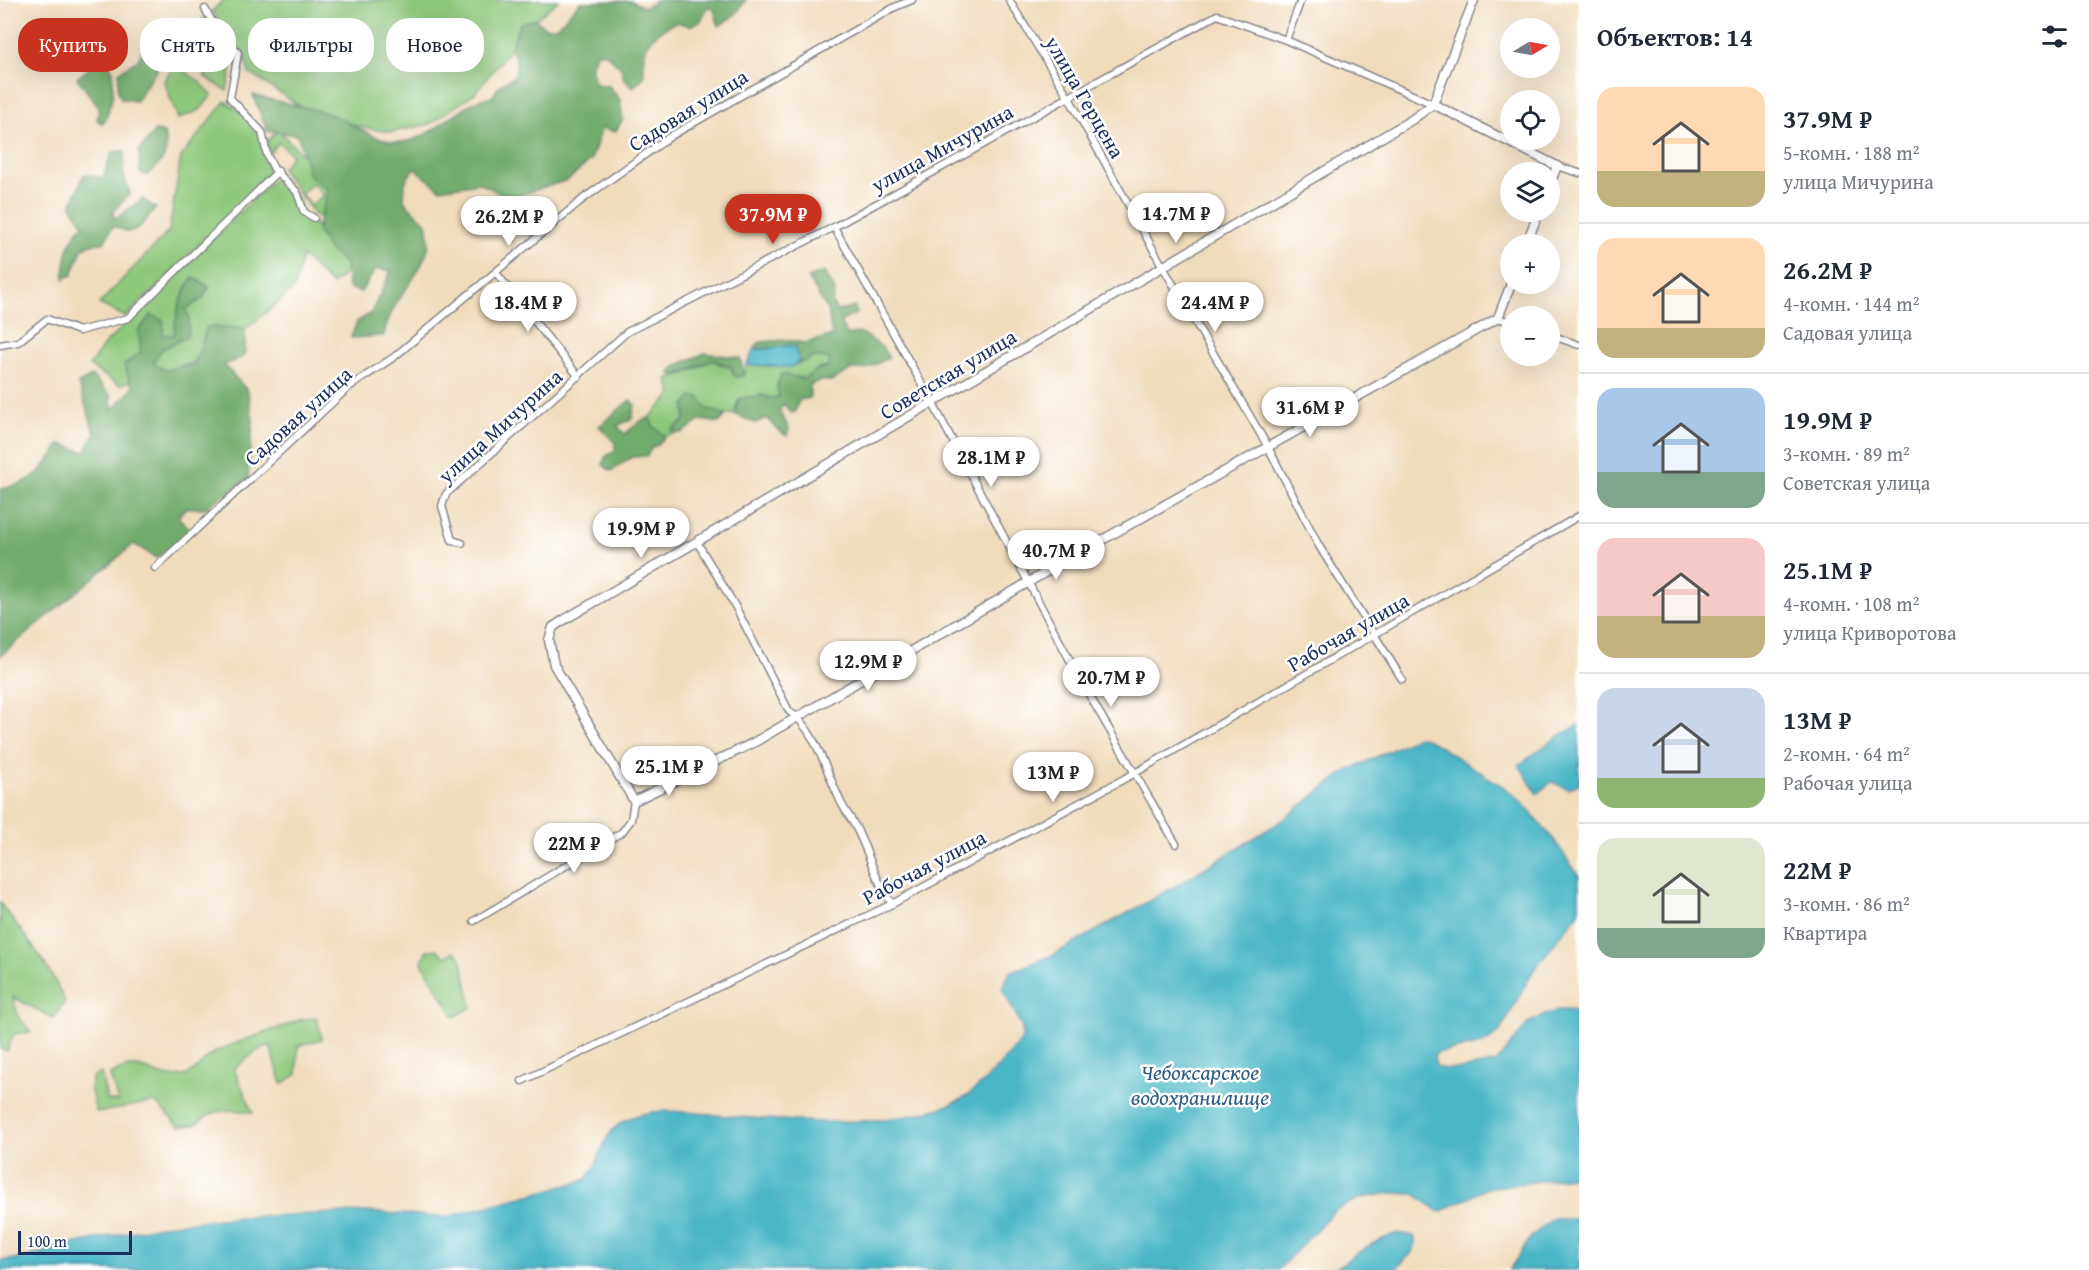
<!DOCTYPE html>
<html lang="ru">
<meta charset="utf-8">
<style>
body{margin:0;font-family:"Gentium Book Plus",serif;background:#f2f2f3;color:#1f2937;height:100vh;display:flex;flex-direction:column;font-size:22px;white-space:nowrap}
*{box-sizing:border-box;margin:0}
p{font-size:20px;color:#747a83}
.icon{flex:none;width:33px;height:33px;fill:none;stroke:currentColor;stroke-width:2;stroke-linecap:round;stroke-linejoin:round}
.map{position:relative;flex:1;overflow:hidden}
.panel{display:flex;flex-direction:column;background:#fff;width:510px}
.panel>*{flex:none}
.guide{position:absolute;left:18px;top:18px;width:570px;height:54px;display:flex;gap:12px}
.needle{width:39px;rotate:80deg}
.controls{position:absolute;left:1500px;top:18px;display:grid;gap:12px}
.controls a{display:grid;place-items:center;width:60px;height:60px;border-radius:50%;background:#fff;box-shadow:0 6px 24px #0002;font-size:30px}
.scale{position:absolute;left:18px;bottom:15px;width:114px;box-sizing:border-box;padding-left:6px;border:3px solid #1b2f5e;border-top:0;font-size:16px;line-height:21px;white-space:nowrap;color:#1b2f5e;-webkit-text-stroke:4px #fff;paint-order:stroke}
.price{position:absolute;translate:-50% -51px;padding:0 14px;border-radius:21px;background:#fff;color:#222;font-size:20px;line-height:39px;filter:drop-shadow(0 2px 3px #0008)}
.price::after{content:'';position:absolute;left:50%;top:36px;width:18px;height:14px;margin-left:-9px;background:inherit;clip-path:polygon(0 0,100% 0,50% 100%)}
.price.current{background:#c8321e;color:#fff}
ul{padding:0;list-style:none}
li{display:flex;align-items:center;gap:18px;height:150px;padding:0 18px}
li+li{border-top:2px solid #e0e1e3}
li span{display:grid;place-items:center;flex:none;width:168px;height:120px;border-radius:18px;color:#555}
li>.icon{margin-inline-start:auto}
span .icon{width:72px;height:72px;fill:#fffc;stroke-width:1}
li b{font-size:26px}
h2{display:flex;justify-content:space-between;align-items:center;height:72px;padding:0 18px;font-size:26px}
.pill{padding:0 21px;border-radius:24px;background:#fff;box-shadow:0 6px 24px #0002;font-size:21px;line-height:54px}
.pill.current{background:#c8321e;color:#fff}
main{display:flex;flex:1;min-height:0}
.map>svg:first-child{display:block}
.green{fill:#8ec87c;stroke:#547c6d;stroke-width:1.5;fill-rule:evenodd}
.forest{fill:#72ac6c;stroke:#466e65;stroke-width:1.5}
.water{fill:#4ab6c6;stroke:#327292;stroke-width:1.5}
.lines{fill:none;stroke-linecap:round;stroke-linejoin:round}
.street-casing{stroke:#86868c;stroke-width:9}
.secondary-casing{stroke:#86868c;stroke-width:11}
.street{stroke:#fff;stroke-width:6}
.secondary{stroke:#fff;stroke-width:8}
.labels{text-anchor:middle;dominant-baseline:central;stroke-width:5;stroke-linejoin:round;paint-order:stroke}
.street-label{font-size:21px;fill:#1b2f5e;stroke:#fff}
.water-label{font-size:22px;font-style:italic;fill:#2b5e82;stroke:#fff}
</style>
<main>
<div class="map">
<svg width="1579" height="1270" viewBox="0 0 1579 1270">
<rect width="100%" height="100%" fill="#fff"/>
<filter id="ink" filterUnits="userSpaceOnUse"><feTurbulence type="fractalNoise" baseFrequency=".0167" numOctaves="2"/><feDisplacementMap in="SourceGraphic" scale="12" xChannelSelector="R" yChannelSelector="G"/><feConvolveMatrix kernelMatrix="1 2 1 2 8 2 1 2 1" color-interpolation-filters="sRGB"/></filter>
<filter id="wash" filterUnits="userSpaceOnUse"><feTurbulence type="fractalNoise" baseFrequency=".008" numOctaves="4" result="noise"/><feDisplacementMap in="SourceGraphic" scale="24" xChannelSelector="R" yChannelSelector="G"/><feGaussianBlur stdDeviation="1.35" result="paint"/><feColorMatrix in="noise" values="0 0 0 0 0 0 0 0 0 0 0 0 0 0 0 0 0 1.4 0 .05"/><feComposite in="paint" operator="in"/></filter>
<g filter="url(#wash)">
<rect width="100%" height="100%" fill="#f0dcbb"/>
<g class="green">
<path d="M223 0H559L531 23 475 93 430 124 392 132 364 128 309 112 249 73 244 56 212 11Z"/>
<path d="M206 15 235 54 227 91 204 76 213 65 214 46 194 29Z"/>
<path d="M175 64 200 82 212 95 200 110 178 119 164 81Z"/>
<path d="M225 101C262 124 258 137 270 175L126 317 99 304 169 231 181 157Z"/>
<path d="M278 130 306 158 328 188 325 222 315 215 281 169 292 155 279 142 269 154 267 141ZM313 183 323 195 312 205 301 194Z"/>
<path d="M278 175 299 200 301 214 315 224 350 269 332 285 302 256 294 289 247 328H210L194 362 119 385 89 366 104 345Z"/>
<path d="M813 357 830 359 829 367 818 369 804 379 797 377 777 386 779 397 771 398 762 395 739 399 734 414 726 415 685 405V420L672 430 675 433 665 436 654 427 649 418 672 394 667 379 689 372 712 360 744 375 746 365 791 367Z"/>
<path d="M0 903C24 935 50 965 65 1002L53 1018 13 997 18 1016 31 1032 14 1034 7 1051 0 1049Z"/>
<path d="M437 949 445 957 454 951 461 958 472 1007 454 1017 422 963 426 951Z"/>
<path d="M317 1018 322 1039 298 1046 297 1074 282 1084 270 1045 258 1050 234 1069 253 1113C231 1108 212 1109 195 1125L179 1126 155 1102C134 1104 117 1111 96 1112L90 1087 93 1076 101 1073 107 1100 118 1102 110 1075C146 1053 148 1082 183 1076 195 1075 204 1057 215 1052 243 1038 274 1031 302 1019Z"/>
</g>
<g class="forest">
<path d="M654 0H746L736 14 719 26 714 10 708 6 701 21 690 26 676 22C647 37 642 44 644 77L632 88 624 79 621 68 604 52 596 54 591 67 596 84 609 86 620 100 623 119 615 132 602 128 591 160 568 180 510 198 479 183 440 189 414 168 405 182 404 201 428 225C428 232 430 242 428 248 419 281 389 301 384 336L351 338 357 322 371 313 391 271 376 269 361 292 348 288 346 264 328 249 317 230 328 190 309 175 298 135 267 131 253 95C278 102 305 106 329 114 353 122 381 147 407 141 439 135 464 98 492 97L499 86 515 76 517 63 511 48 520 23 535 19 545 27H557L580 2 631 1 644 7 652 4Z"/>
<path d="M98 28 104 33 107 61 113 71V95L106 119 102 123 97 120 99 108 77 78 91 67 93 38Z"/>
<path d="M163 30 173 31 160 65 136 101 121 99 118 91 119 72 139 59 146 41Z"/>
<path d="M155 131 164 133C171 154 162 163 147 175L140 173 139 151Z"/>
<path d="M125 151 123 172 130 194 112 213 116 219 142 199 156 208 139 228 128 232 113 226 104 243 91 244 82 249 72 275 64 279C65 258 67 239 84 225L71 206 84 174 103 178 112 152Z"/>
<path d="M824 272 835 290 832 303 837 311 855 307 857 313 840 322 847 334 862 333 882 347 889 358 866 369H852L832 381H819L810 385V398L799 400 795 412 791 413 784 404 779 411 789 428 787 436 779 431 767 418 755 423 734 414 739 399 762 395 771 398 779 397 777 386 781 374 804 379 818 369 829 367 830 359 813 357 805 362 799 361 795 345 757 349 755 347 760 342 788 340 804 343 832 336 828 311 808 278Z"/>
<path d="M193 277 209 287 202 299 186 309 189 318 188 336 161 350 153 363 165 370 195 364 207 327 245 328V356L224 365 248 391 253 421 248 479 205 508H185L178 517 192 530 156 558 134 544 0 656V489C33 483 43 471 60 444L85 452 95 434 78 383 92 376 111 396 112 410 133 388 124 365 141 352 138 331 151 315 164 321 163 335H174C175 313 181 295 193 277Z"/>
<path d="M705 353 740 358 744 375 737 377 732 373 733 367 712 360 675 376 670 373 675 366Z"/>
<path d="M692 397H699L706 408 726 415 719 423 701 420 682 433H675L672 430 685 420V405Z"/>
<path d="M630 400 635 405 632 419 617 426 625 434 639 422 649 418 654 427 665 436 658 445 652 447 647 456 632 457 611 471 603 465 605 457 615 451V443L599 426Z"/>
</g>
<g class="water">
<path d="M795 345 799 361 791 367 746 365 754 350Z"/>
<path d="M1579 725V784L1568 789 1552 782 1537 794 1519 765 1557 737Z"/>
<path d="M1418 737 1426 738 1507 789 1522 802 1554 840 1579 876V913L1535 968 1499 1033 1483 1044 1437 1053 1434 1057 1436 1066 1445 1069H1461L1497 1062 1529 1022 1557 1010H1579V1176L1487 1188 1440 1212 1414 1194 1391 1193 1361 1198 1335 1210 1278 1270H0V1261L23 1258 81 1242 171 1224 240 1217 367 1212 447 1217 585 1180C603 1163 598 1136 624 1121 650 1106 689 1112 717 1115 787 1122 896 1131 960 1100 980 1090 1006 1057 1022 1040V1027L1002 988 1010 972 1053 955 1174 887 1280 822 1345 772Z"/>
<path d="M1552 1219H1579V1270H1509L1532 1236Z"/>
<path d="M1398 1233 1414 1236 1416 1244 1411 1254 1394 1270H1334C1355 1254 1373 1241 1398 1233Z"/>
</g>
</g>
<g filter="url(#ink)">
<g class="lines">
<defs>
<g id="street">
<path d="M1009 0 1068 96 1163 267 1268 447 1319 546 1402 679"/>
<path d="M205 9 216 28 238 53 230 98 262 132 267 155 274 169 297 192 304 212 314 218"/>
<path d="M1286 40 1301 0"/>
<path d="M1557 166 1579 173"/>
<path d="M834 227 933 404 1081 681 1176 844"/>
<path d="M497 274 579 377"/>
<path d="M1498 318 1510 322"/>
<path d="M1550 335 1579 345"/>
<path d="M0 345 18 342 47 319 79 331 128 318 278 171"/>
<path d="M697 542 735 606 789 711C815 728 826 771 839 798 844 811 854 821 859 834 872 861 874 878 892 904"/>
<path d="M462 543 452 540 442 506 446 494 627 332 834 227 1217 15 1286 40 1433 104"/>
<path d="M155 568 349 387 394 357 583 199 671 136 895 7 912 0"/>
<path d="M474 921 622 832 631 820 634 801"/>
<path d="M522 1081 892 904 1135 773 1579 516"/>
</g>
<g id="secondary">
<path d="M1474 0 1433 104 1413 119 564 620 553 627 549 640 554 665 634 801 753 743 1070 558 1498 318 1511 284"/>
<path d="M1433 104 1557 166 1550 184"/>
<path d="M1526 244 1539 212"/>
</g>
</defs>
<use href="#street" class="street-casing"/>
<use href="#secondary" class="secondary-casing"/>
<use href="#street" class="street"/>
<use href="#secondary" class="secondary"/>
</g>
</g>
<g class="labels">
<g class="street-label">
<text transform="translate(1085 97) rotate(60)">улица Герцена</text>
<text transform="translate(688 110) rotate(-32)">Садовая улица</text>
<text transform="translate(942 148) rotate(-29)">улица Мичурина</text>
<text transform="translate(948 374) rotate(-31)">Советская улица</text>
<text transform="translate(298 416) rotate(-42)">Садовая улица</text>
<text transform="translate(500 426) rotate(-42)">улица Мичурина</text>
<text transform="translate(1348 632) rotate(-30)">Рабочая улица</text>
<text transform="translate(924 867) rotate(-28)">Рабочая улица</text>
</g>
<g class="water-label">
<text x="1200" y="1072">Чебоксарское<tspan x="1200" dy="25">водохранилище</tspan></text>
</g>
</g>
</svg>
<div class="controls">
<a><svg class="needle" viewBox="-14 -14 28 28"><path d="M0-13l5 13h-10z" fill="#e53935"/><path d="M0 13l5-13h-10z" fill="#747a83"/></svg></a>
<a><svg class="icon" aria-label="locate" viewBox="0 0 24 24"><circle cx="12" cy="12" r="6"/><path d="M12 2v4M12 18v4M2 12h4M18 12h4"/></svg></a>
<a><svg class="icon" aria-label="layers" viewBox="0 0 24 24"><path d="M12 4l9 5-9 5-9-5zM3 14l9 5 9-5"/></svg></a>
<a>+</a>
<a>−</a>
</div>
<div class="scale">100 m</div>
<b class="price" style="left:1176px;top:244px">14.7M ₽</b>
<b class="price current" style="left:773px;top:245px">37.9M ₽</b>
<b class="price" style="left:509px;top:247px">26.2M ₽</b>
<b class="price" style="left:528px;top:333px">18.4M ₽</b>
<b class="price" style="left:1215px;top:333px">24.4M ₽</b>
<b class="price" style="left:1310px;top:438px">31.6M ₽</b>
<b class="price" style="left:991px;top:488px">28.1M ₽</b>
<b class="price" style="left:641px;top:559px">19.9M ₽</b>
<b class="price" style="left:1056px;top:581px">40.7M ₽</b>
<b class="price" style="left:868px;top:692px">12.9M ₽</b>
<b class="price" style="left:1111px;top:708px">20.7M ₽</b>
<b class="price" style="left:669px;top:797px">25.1M ₽</b>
<b class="price" style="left:1053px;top:803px">13M ₽</b>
<b class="price" style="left:574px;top:874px">22M ₽</b>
<div class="guide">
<a class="pill current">Купить</a>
<a class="pill">Снять</a>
<a class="pill">Фильтры</a>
<a class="pill">Новое</a>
</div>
</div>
<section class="panel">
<h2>Объектов: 14<svg class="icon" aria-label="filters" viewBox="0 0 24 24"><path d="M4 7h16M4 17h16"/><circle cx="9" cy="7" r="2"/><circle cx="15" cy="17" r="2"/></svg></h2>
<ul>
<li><span style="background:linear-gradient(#ffd9b3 70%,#c2b280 0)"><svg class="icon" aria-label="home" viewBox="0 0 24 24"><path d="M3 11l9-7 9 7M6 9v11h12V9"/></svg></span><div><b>37.9M ₽</b><p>5-комн. · 188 m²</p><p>улица Мичурина</p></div></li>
<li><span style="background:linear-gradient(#ffd9b3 75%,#c2b280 0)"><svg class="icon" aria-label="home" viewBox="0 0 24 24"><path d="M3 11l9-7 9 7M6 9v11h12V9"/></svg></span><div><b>26.2M ₽</b><p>4-комн. · 144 m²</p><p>Садовая улица</p></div></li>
<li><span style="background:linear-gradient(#a9c7e8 70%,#7fa58c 0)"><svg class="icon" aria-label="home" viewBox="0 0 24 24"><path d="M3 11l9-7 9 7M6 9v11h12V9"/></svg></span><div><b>19.9M ₽</b><p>3-комн. · 89 m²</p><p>Советская улица</p></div></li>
<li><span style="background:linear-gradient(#f6c9c9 65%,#c2b280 0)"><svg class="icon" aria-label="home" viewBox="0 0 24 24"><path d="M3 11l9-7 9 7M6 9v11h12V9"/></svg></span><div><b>25.1M ₽</b><p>4-комн. · 108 m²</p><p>улица Криворотова</p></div></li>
<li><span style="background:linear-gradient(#c9d6e8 75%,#8fb573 0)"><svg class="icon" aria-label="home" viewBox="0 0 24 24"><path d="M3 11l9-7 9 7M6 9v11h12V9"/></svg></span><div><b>13M ₽</b><p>2-комн. · 64 m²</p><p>Рабочая улица</p></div></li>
<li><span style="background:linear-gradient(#dfe7d0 75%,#7fa58c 0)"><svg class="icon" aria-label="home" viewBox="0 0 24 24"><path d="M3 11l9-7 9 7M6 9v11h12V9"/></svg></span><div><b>22M ₽</b><p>3-комн. · 86 m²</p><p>Квартира</p></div></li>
</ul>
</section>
</main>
